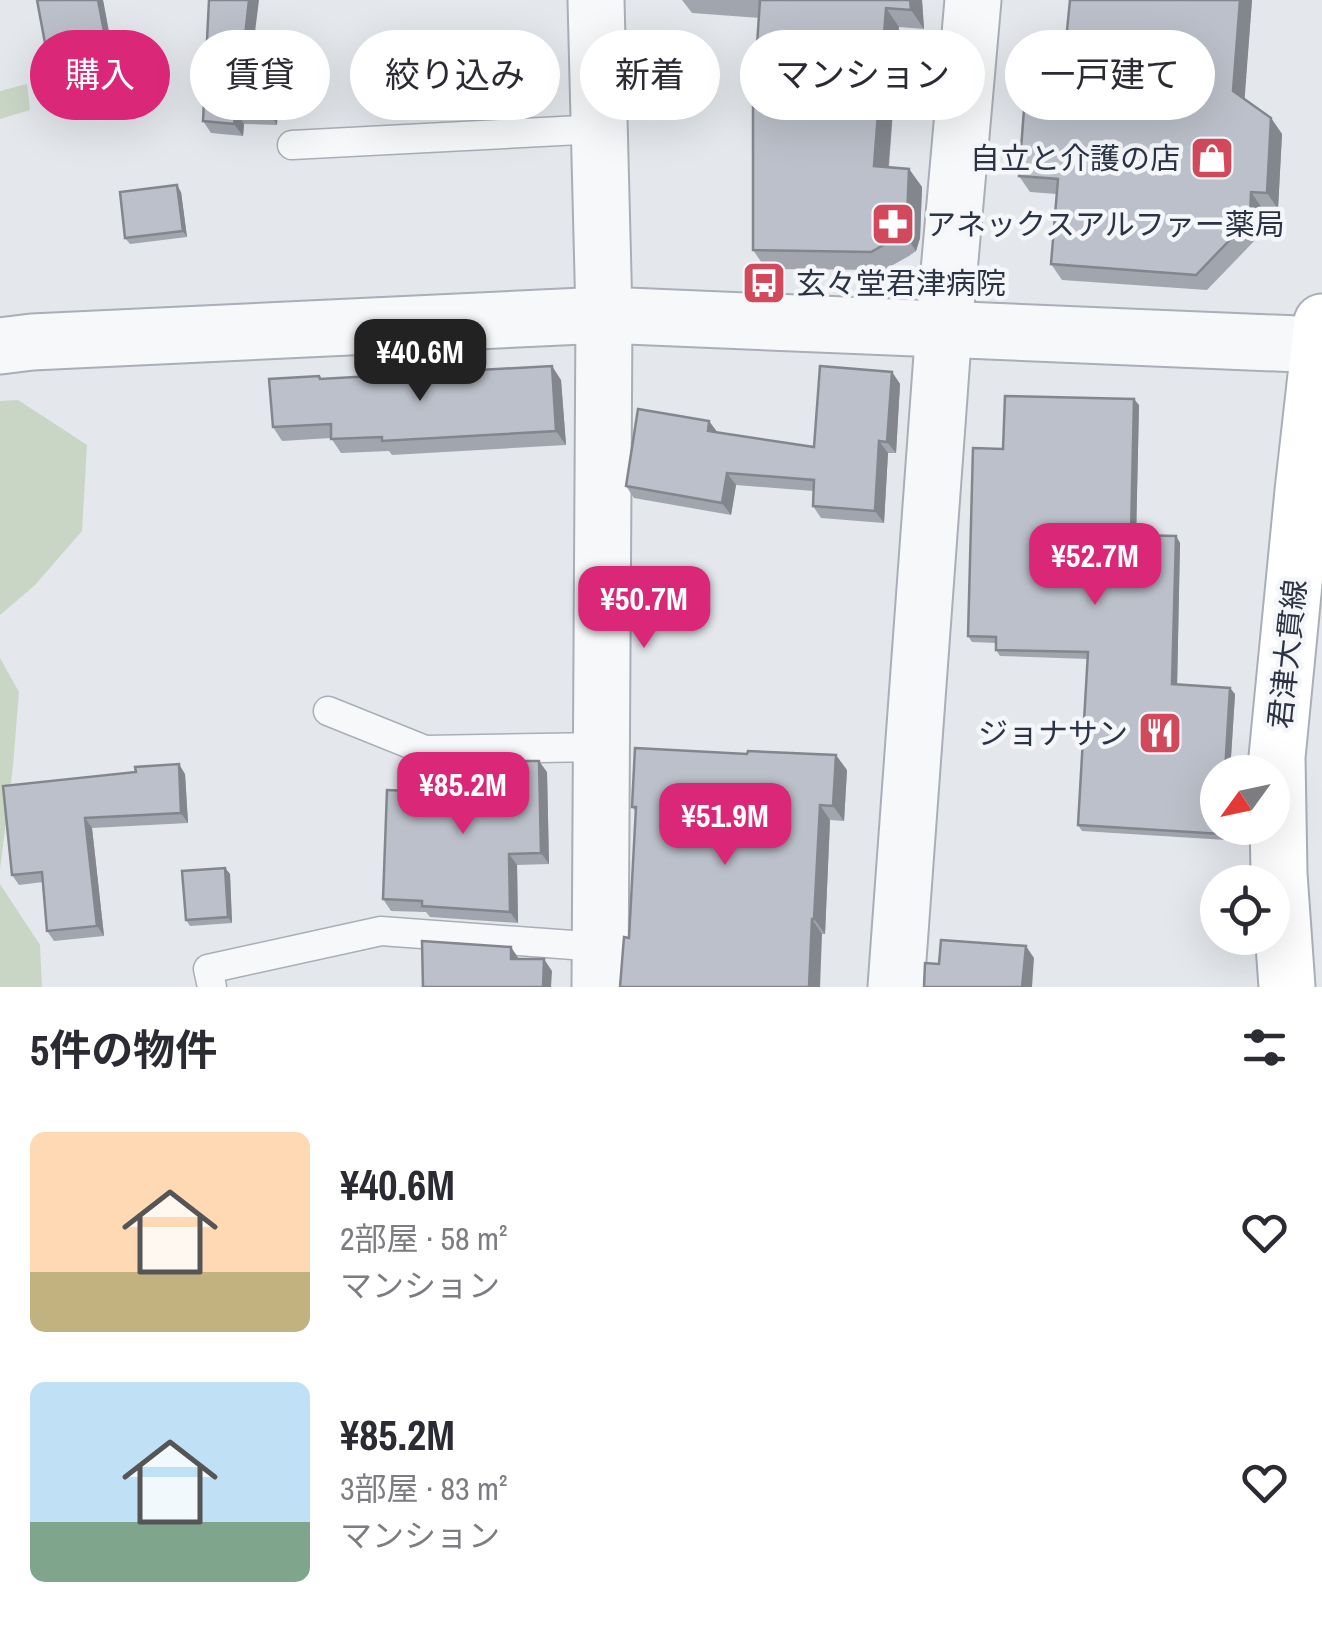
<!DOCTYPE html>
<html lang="ja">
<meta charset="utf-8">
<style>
body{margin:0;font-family:"Archivo Narrow","Noto Sans JP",sans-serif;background:#f7f7f7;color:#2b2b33;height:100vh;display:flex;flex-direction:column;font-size:38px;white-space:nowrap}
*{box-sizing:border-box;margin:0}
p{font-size:32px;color:#7c7c81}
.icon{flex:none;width:55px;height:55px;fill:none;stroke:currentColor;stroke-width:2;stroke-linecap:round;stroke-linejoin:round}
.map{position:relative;height:987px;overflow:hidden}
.drawer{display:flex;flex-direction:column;background:#fff;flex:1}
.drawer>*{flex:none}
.banner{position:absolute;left:30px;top:30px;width:1262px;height:90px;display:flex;gap:20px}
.needle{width:65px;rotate:237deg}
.tools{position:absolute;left:1200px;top:755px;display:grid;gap:20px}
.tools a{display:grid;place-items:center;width:90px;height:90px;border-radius:50%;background:#fff;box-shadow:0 10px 40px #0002;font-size:50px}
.price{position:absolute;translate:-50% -85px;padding:0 22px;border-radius:20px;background:#db2777;color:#fff;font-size:32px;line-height:65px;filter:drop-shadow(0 2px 5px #0008)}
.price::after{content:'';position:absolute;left:50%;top:60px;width:30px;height:22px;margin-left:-15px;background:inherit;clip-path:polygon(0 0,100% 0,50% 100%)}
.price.current{background:#222;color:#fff}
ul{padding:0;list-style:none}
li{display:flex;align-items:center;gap:30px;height:250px;padding:0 30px}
li span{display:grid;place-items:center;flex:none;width:280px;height:200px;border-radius:15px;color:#555}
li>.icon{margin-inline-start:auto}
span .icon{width:120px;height:120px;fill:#fffc;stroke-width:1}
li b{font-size:42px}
h2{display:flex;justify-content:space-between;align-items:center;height:120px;padding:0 30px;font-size:42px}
.chip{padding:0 35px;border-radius:45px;background:#fff;box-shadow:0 10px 40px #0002;font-size:35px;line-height:90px}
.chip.current{background:#db2777;color:#fff}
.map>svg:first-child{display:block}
.green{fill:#c9d6c5}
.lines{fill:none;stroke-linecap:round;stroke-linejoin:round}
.service-casing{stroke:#a9aeb7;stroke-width:31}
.minor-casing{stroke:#a9aeb7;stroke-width:59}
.tertiary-casing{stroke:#a9aeb7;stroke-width:59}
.secondary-casing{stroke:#a9aeb7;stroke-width:59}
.service{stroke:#f7f8fa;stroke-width:28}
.minor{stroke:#f7f8fa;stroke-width:55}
.tertiary{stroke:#f7f8fa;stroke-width:55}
.secondary{stroke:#fff;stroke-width:55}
.wall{fill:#a1a5ae}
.shaded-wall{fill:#83868d}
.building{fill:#bbc0ca;stroke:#83868d;stroke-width:2.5}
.labels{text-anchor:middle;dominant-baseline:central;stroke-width:9;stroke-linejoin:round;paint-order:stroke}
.poi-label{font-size:30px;fill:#2b3445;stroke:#f4f6f9;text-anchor:end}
.street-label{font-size:30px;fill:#2b3445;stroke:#f4f6f9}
</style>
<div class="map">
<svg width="1322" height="987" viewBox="0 0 1322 987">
<rect width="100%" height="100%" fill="#e4e7ec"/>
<g class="green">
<path d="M27 84 30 110 0 119V91Z"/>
<path d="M18 400 87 445 82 531 35 585 0 615V401Z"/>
<path d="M0 658 19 692 13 766 0 869Z"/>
<path d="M0 884 40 945 42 987H0Z"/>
</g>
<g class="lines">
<defs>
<g id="service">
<path d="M292 145 599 129"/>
<path d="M328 711 425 750 601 747"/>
<path d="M212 987 208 969 381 931 600 947"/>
</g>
<g id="minor">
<path d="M596 0 604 315 600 987"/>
<path d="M896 987 944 328 973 0"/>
</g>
<path id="tertiary" d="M0 346 32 342 604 315 1322 345"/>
<path id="secondary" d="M1287 987 1279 874 1277 757 1303 491 1322 322"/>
</defs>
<use href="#service" class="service-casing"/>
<use href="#minor" class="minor-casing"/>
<use href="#tertiary" class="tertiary-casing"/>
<use href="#secondary" class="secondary-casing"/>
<use href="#service" class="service"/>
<use href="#minor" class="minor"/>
<use href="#tertiary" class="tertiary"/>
<use href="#secondary" class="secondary"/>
</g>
<g class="wall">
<path d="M37 0H103L124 113 78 119 71 110 67 77 56 79 50 70Z"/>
<path d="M682 0H922L924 29 899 27 889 167 909 169 922 187 920 238 916 251 909 256 884 270 766 269 753 250 760 18 692 13Z"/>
<path d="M1070 0H1252L1244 99 1271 118 1282 134 1278 209 1262 208 1261 234 1207 290 1062 280 1051 264 1057 194 1030 192 1019 176 1063 71Z"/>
<path d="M255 37 281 50 277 125 244 124 243 136 211 133 203 121Z"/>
<path d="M181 192 187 237 130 244 125 238Z"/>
<path d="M892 372 900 384 896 453H888L884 523 821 518 813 506 814 491 736 485 731 515 634 498 626 486 709 421 717 433 814 447Z"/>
<path d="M319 376 322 379 561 380 566 445 392 455 389 451 341 453 331 438 282 441 273 427Z"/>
<path d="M1139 405 1136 535 1176 536 1180 543 1177 684 1235 694 1226 840 1082 831 1078 825 1088 659 1000 656 996 650V643L972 642 968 636 1003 449Z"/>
<path d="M847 770 844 821 830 820 825 934 629 938 636 812 632 807Z"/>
<path d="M547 772 549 864 517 865 518 923 430 917 426 912 391 911 383 899 457 793Z"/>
<path d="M185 774 188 823 92 828 104 936 54 941 47 931 43 882 19 885 12 875 3 786Z"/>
<path d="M225 868 230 874 232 923 190 926 186 920Z"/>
</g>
<g class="shaded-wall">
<path d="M98 0H103L124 113 118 104Z"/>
<path d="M249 0H259L253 48 245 36Z"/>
<path d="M910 0H922L924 29 911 10Z"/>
<path d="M1240 0H1252L1244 107 1233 91Z"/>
<path d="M886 8 899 27 887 185 874 166Z"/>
<path d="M273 38 281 50 277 125 269 113Z"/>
<path d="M236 112 244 124 243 136 234 124Z"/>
<path d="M1271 118 1282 134 1278 209 1267 193Z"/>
<path d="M909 169 922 187 920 238 916 251 903 232Z"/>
<path d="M177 185 181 192 187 237 183 231Z"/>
<path d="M1251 192 1262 208 1261 234 1250 219Z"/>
<path d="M552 366 561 380 566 445 556 431Z"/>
<path d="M892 372 900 384 896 453 887 442Z"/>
<path d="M1134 399 1139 405 1136 541 1131 535Z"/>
<path d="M709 421 718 433 708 431Z"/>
<path d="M879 441 888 453 884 523 875 511Z"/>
<path d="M727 473 736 485 731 515 722 503Z"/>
<path d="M1176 536 1180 543 1177 690 1172 684Z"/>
<path d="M1230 688 1235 694 1230 772H1225Z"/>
<path d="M836 755 847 770 844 821 833 806Z"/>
<path d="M539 761 547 772 549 864 541 853Z"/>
<path d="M179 764 185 774 188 823 181 813Z"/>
<path d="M820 805 830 820 825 934 814 919Z"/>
<path d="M85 818 92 828 104 936 97 926Z"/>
<path d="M1222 828H1227L1226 840 1222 834Z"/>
<path d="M509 854 517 865 518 923 510 912Z"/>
<path d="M225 868 230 874 232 923 228 917Z"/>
<path d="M812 919 822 934 820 987H809Z"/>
<path d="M1026 946 1034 958 1032 987H1022Z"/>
<path d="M511 947 519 959H511Z"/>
<path d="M544 959 552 971 551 987H543Z"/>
</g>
<g class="building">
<path d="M37 0H98L118 104 71 110 66 67 50 70Z"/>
<path d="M209 0H249L245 36 273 38 269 113 236 112 234 124 203 121Z"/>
<path d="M760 0H910L911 10 886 8 874 166 909 169 907 219 903 232 896 238 871 252 753 250V106Z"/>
<path d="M1070 0H1240L1233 91 1271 118 1267 193 1251 192 1250 219 1196 275 1051 264 1058 179 1019 176 1027 69 1063 71Z"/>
<path d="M177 185 183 231 125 238 120 192Z"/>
<path d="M552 366 556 431 382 441V437L331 439V424L273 427 269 379 319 376 320 379Z"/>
<path d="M820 366 892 372 887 442 879 441 875 511 813 506 814 480 727 473 722 503 626 486 638 409 709 421 708 431 814 447Z"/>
<path d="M1005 396 1134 399 1131 535 1176 536 1172 684 1230 688 1225 772H1218V828H1222V834L1078 825 1088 652 996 650V637L968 636 973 448 1003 449Z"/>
<path d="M635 748 747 754 748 751 836 755 833 806 820 805 814 919H812L809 987H620L624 937 629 938 636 807H632Z"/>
<path d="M457 761H539L541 853 509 854 510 912 422 906V901L383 899 387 790 457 793Z"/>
<path d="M179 764 181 813 85 818 97 926 47 931 42 872 12 875 3 786 136 772 135 767Z"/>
<path d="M225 868 228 917 186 920 182 871Z"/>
<path d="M941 940 1026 946 1022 987H924L925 963 939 964Z"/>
<path d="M422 941 511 947V959H544L543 987H423Z"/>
</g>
<defs>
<symbol id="shop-square" viewBox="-11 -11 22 22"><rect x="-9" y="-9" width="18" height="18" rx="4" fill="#d1495b" stroke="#f4f6f9"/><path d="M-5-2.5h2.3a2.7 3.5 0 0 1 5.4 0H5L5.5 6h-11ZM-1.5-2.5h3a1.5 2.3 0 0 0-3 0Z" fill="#fff"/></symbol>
<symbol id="pharmacy-square" viewBox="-11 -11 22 22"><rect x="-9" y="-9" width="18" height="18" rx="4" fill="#d1495b" stroke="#f4f6f9"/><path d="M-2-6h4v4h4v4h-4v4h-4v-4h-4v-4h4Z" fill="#fff"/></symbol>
<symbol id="bus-square" viewBox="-11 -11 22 22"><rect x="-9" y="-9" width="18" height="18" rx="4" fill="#d1495b" stroke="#f4f6f9"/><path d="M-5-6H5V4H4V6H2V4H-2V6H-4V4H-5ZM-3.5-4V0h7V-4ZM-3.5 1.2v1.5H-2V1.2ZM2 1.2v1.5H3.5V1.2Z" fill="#fff"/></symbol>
<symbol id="restaurant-square" viewBox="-11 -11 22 22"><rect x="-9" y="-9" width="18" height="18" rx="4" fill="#d1495b" stroke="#f4f6f9"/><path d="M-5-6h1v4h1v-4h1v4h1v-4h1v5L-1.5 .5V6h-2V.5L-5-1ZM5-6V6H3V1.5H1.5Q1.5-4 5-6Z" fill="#fff"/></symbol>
</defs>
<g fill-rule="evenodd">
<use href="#shop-square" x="1187" y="133" width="50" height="50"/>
<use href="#pharmacy-square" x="868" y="199" width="50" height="50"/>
<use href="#bus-square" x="739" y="258" width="50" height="50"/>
<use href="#restaurant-square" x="1135" y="708" width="50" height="50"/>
</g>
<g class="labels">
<g class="poi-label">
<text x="1180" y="158">自立と介護の店</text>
<text x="926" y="224" text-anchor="start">アネックスアルファー薬局</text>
<text x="796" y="283" text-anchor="start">玄々堂君津病院</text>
<text x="1128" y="733">ジョナサン</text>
</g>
<g class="street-label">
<text transform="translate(1287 654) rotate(-84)">君津大貫線</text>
</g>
</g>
</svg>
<div class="tools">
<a><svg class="needle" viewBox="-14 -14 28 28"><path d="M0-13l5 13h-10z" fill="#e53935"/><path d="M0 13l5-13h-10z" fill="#7c7c81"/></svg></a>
<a><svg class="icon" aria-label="locate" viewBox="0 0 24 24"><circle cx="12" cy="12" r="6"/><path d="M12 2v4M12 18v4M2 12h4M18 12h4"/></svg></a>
</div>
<b class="price current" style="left:420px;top:404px">¥40.6M</b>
<b class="price" style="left:1095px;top:608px">¥52.7M</b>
<b class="price" style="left:644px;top:651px">¥50.7M</b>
<b class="price" style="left:463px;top:837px">¥85.2M</b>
<b class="price" style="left:725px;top:868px">¥51.9M</b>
<div class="banner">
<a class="chip current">購入</a>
<a class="chip">賃貸</a>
<a class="chip">絞り込み</a>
<a class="chip">新着</a>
<a class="chip">マンション</a>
<a class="chip">一戸建て</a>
</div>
</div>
<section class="drawer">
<h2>5件の物件<svg class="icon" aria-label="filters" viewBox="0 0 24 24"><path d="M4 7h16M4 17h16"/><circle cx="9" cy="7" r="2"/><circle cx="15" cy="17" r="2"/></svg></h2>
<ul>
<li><span style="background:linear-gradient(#ffd9b3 70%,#c2b280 0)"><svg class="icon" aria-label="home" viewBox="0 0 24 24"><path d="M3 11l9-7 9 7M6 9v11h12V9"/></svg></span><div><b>¥40.6M</b><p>2部屋 · 58 m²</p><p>マンション</p></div><svg class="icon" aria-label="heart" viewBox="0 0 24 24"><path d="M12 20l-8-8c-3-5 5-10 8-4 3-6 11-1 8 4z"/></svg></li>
<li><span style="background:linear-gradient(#bfe0f5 70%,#7fa58c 0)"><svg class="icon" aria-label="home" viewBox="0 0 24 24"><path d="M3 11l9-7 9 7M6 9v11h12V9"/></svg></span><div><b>¥85.2M</b><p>3部屋 · 83 m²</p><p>マンション</p></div><svg class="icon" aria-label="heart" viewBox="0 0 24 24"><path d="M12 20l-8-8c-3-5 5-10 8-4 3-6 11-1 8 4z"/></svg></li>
</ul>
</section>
